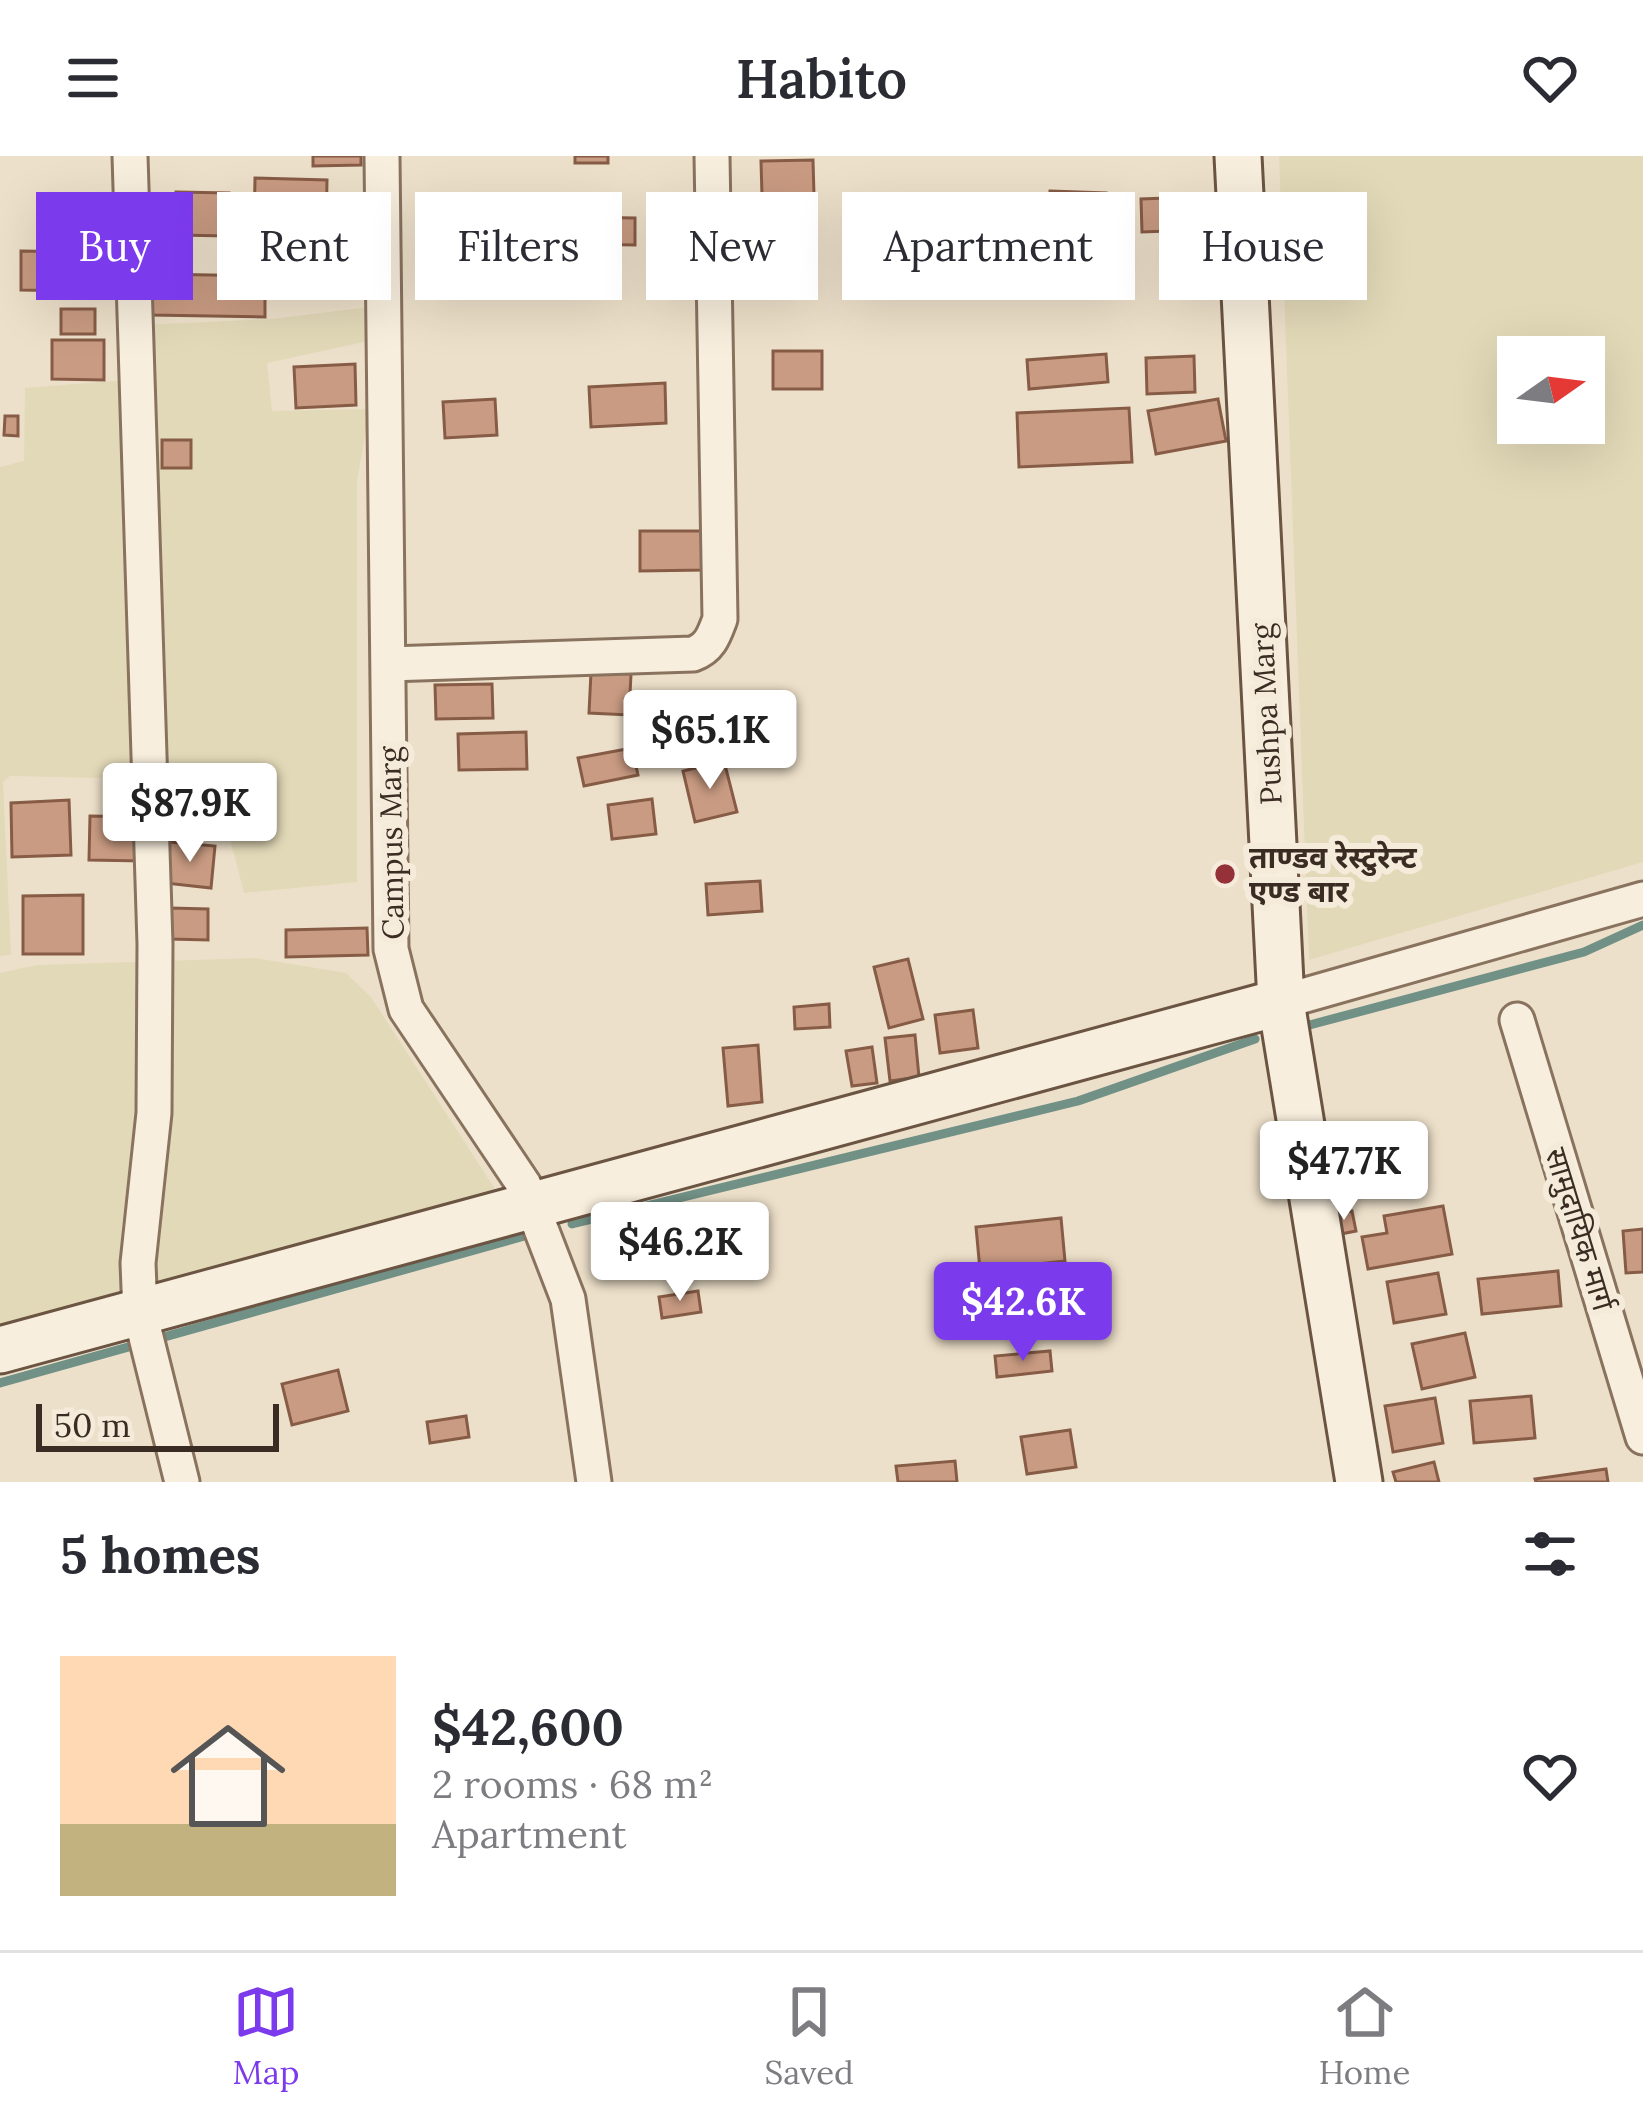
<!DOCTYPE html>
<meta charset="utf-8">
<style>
body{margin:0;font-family:Lora,"Noto Sans Devanagari",serif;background:#f7f7f7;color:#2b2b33;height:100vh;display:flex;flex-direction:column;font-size:45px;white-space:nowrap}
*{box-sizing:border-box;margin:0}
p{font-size:39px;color:#7c7c81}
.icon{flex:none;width:66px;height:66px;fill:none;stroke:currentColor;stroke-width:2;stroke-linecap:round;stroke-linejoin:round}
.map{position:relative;height:1326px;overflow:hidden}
.details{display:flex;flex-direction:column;background:#fff;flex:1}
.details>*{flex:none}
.banner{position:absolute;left:36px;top:36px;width:1572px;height:108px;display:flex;gap:24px}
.needle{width:78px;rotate:76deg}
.controls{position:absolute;left:1497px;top:180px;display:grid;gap:24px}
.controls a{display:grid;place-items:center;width:108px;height:108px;border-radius:0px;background:#fff;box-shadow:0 12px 48px #0002;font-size:60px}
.scale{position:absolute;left:36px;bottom:30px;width:243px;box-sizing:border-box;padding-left:12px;border:6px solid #3a2c22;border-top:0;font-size:33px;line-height:42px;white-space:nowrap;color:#3a2c22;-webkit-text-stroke:9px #f5ebda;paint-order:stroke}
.price{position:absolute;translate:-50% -102px;padding:0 27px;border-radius:12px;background:#fff;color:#222;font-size:39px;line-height:78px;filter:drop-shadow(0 3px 6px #0008)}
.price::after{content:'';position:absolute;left:50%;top:72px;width:36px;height:27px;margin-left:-18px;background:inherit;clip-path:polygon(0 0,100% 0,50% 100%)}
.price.selected{background:#7c3aed;color:#fff}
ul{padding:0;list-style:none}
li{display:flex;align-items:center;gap:36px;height:300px;padding:0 60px}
li span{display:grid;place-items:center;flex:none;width:336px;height:240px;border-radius:0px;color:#555}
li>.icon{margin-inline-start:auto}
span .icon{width:144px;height:144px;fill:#fffc;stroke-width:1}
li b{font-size:51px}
h2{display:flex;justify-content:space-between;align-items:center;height:144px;padding:0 60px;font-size:51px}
.pill{padding:0 42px;border-radius:0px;background:#fff;box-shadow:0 12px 48px #0002;font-size:42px;line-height:108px}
.pill.selected{background:#7c3aed;color:#fff}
header{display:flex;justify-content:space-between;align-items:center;height:156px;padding:0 60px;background:#fff;font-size:54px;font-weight:600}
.menu{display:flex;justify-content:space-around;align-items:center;height:168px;border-top:3px solid #e1e1e2;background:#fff;font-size:33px;color:#7c7c81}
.menu a{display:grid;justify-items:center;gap:6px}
.menu .selected{color:#7c3aed}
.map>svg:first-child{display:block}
.farmland{fill:#e2d9b8;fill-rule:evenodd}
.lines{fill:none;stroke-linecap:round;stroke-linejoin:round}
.stream{stroke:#719086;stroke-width:9}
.building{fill:#c99b82;stroke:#875c46;stroke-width:3}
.street-casing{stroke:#89735f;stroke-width:39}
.secondary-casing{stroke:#6b5442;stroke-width:51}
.street{stroke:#f8eedd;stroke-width:33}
.secondary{stroke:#f8eedd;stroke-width:45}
.poi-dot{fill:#953239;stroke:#f5ebda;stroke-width:4.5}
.labels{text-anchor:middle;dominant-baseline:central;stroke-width:12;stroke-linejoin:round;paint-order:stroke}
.street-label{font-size:30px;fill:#3a2c22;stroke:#f5ebda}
.poi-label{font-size:30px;font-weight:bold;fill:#3a2c22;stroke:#f5ebda;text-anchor:start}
</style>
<header><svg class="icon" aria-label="menu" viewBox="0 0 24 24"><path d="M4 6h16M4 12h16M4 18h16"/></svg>Habito<svg class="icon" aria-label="heart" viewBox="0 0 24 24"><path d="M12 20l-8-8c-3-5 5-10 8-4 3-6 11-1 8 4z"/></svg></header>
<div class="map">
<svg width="1643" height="1326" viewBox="0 0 1643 1326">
<rect width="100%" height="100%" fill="#ede0ca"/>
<g class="farmland">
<path d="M1279 0H1643V706L1309 804ZM1584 201V267H1518V201Z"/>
<path d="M370 151 369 185 267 207 272 255 370 253 357 324V726L244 737 230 683 170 672 146 623 10 620 3 626 11 799 0 800V311L24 305 25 232 139 223 142 169 272 163Z"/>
<path d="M255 802 346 817 371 841 495 1033 469 1053 0 1174V817L37 809Z"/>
</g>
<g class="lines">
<g class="stream">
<path d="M1302 871 1584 796 1643 769"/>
<path d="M572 1068 1078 945 1255 883"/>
<path d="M0 1227 528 1079"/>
</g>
</g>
<g class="building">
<path d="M313 0H361V9L313 10Z"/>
<rect x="575" y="0" width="33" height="7"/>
<path d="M813 4 814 39 762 40 761 5Z"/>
<path d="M255 22 327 24 326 79 254 77Z"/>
<path d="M1050 35 1106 37 1105 62 1049 60Z"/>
<path d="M176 36 229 37 228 80 175 79Z"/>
<path d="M1194 41 1195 74 1142 76 1141 43Z"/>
<path d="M570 61 635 62V89L569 88Z"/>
<path d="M21 95 81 96 80 135 21 134Z"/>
<path d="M151 118 265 120V161L151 159Z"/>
<rect x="61" y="153" width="34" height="25"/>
<path d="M52 184H104V224L52 223Z"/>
<rect x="773" y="195" width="49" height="38"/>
<path d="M1106 198 1108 226 1029 233 1027 204Z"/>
<path d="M1194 200 1195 236 1147 238 1146 202Z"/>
<path d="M355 208 356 249 296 252 294 211Z"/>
<path d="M665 227 666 267 591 271 589 231Z"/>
<path d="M495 243 497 279 445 282 443 246Z"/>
<path d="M1218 243 1226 285 1156 298 1148 255Z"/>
<path d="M1129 252 1132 306 1019 311 1017 257Z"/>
<path d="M5 260H18V280L4 279Z"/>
<rect x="162" y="284" width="29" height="28"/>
<path d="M640 375H704V414L640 415Z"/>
<path d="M591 516 631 518 629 559 589 557Z"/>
<path d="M492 528 493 562 436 563 435 529Z"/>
<path d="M526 576 527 613 459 614 458 578Z"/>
<path d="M632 592 638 619 584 630 578 602Z"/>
<path d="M724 605 737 656 695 666 683 615Z"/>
<path d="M652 643 656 678 612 683 608 649Z"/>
<path d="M69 644 71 699 12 701 11 647Z"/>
<path d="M90 660 143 661V705L89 704Z"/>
<path d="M169 686 215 690 211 732 165 727Z"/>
<path d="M760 725 762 755 708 759 706 728Z"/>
<path d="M83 739V798H23V740Z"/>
<path d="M170 752 208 753V784L170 783Z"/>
<path d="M367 772 368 799 286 801V774Z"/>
<path d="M908 803 923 863 889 872 874 811Z"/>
<path d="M829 848 830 871 795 873 794 851Z"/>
<path d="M973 854 978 892 940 897 935 859Z"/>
<path d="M915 879 919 921 890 925 885 882Z"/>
<path d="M758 889 762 946 728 950 723 892Z"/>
<path d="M872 891 877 927 852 930 846 895Z"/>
<path d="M1443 1050 1452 1098 1368 1113 1362 1081 1387 1077 1384 1060Z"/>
<path d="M1352 1055 1356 1075 1336 1079 1331 1059Z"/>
<path d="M1061 1062 1065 1105 980 1114 976 1071Z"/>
<path d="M1643 1073V1116L1626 1117 1623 1075Z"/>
<path d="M1558 1115 1561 1150 1482 1158 1478 1123Z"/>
<path d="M1438 1117 1446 1158 1394 1167 1387 1126Z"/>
<path d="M698 1135 701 1156 662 1162 659 1141Z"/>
<path d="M1465 1177 1475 1221 1422 1233 1412 1188Z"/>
<path d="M1050 1195 1052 1215 997 1221 995 1200Z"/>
<path d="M338 1214 348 1255 292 1269 282 1228Z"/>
<path d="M1531 1240 1535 1282 1474 1287 1470 1245Z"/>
<path d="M1435 1242 1443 1287 1393 1296 1385 1250Z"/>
<path d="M466 1260 469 1281 430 1287 427 1266Z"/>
<path d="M1070 1274 1076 1311 1027 1318 1021 1281Z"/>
<path d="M955 1305 957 1326H898L896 1310Z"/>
<path d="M1434 1306 1439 1326H1396L1393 1316Z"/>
<path d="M1606 1313 1608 1326H1536L1535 1323Z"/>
</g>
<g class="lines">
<defs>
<g id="street">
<path d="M130 0 155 788 154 957 138 1107 140 1157 182 1326"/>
<path d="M382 0 391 793 406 853 524 1029 568 1143 594 1326"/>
<path d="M389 508 693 498C710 492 714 479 720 463L712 0"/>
<path d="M1281 846 1643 743"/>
<path d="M1517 864 1643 1281"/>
</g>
<g id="secondary">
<path d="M1238 0 1281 846 1359 1326"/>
<path d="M0 1194 1281 846"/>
</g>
</defs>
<use href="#street" class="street-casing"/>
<use href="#secondary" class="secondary-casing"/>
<use href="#street" class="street"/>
<use href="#secondary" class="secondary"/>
</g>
<circle class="poi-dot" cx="1225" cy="718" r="12"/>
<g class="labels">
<g class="street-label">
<text transform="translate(1266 558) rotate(-93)">Pushpa Marg</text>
<text transform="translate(391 687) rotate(-91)">Campus Marg</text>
<text transform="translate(1580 1073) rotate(73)">सामुदायिक मार्ग</text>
</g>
<g class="poi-label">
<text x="1249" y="701">ताण्डव रेस्टुरेन्ट<tspan x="1249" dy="34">एण्ड बार</tspan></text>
</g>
</g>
</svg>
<div class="controls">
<a><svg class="needle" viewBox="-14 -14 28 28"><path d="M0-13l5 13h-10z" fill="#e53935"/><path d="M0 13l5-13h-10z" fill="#7c7c81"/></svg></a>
</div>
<div class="scale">50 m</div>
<b class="price" style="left:710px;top:636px">$65.1K</b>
<b class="price" style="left:190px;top:709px">$87.9K</b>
<b class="price" style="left:1344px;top:1067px">$47.7K</b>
<b class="price" style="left:680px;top:1148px">$46.2K</b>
<b class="price selected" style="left:1023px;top:1208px">$42.6K</b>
<div class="banner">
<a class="pill selected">Buy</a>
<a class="pill">Rent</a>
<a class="pill">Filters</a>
<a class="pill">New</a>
<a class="pill">Apartment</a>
<a class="pill">House</a>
</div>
</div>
<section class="details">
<h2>5 homes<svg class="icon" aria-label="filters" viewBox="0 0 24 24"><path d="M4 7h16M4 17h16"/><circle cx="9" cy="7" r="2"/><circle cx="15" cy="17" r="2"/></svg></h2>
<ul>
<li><span style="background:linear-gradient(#ffd9b3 70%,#c2b280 0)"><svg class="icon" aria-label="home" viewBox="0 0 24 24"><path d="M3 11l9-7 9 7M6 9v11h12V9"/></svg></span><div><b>$42,600</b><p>2 rooms · 68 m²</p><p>Apartment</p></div><svg class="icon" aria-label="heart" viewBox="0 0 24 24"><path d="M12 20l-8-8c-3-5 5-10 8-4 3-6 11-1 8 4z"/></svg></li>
</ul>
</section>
<nav class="menu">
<a class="selected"><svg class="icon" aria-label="map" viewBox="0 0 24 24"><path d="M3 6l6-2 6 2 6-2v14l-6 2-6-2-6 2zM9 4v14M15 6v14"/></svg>Map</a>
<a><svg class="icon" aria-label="saved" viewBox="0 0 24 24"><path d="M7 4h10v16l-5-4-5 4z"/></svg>Saved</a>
<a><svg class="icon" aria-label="home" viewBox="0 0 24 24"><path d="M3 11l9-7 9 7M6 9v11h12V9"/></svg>Home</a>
</nav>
